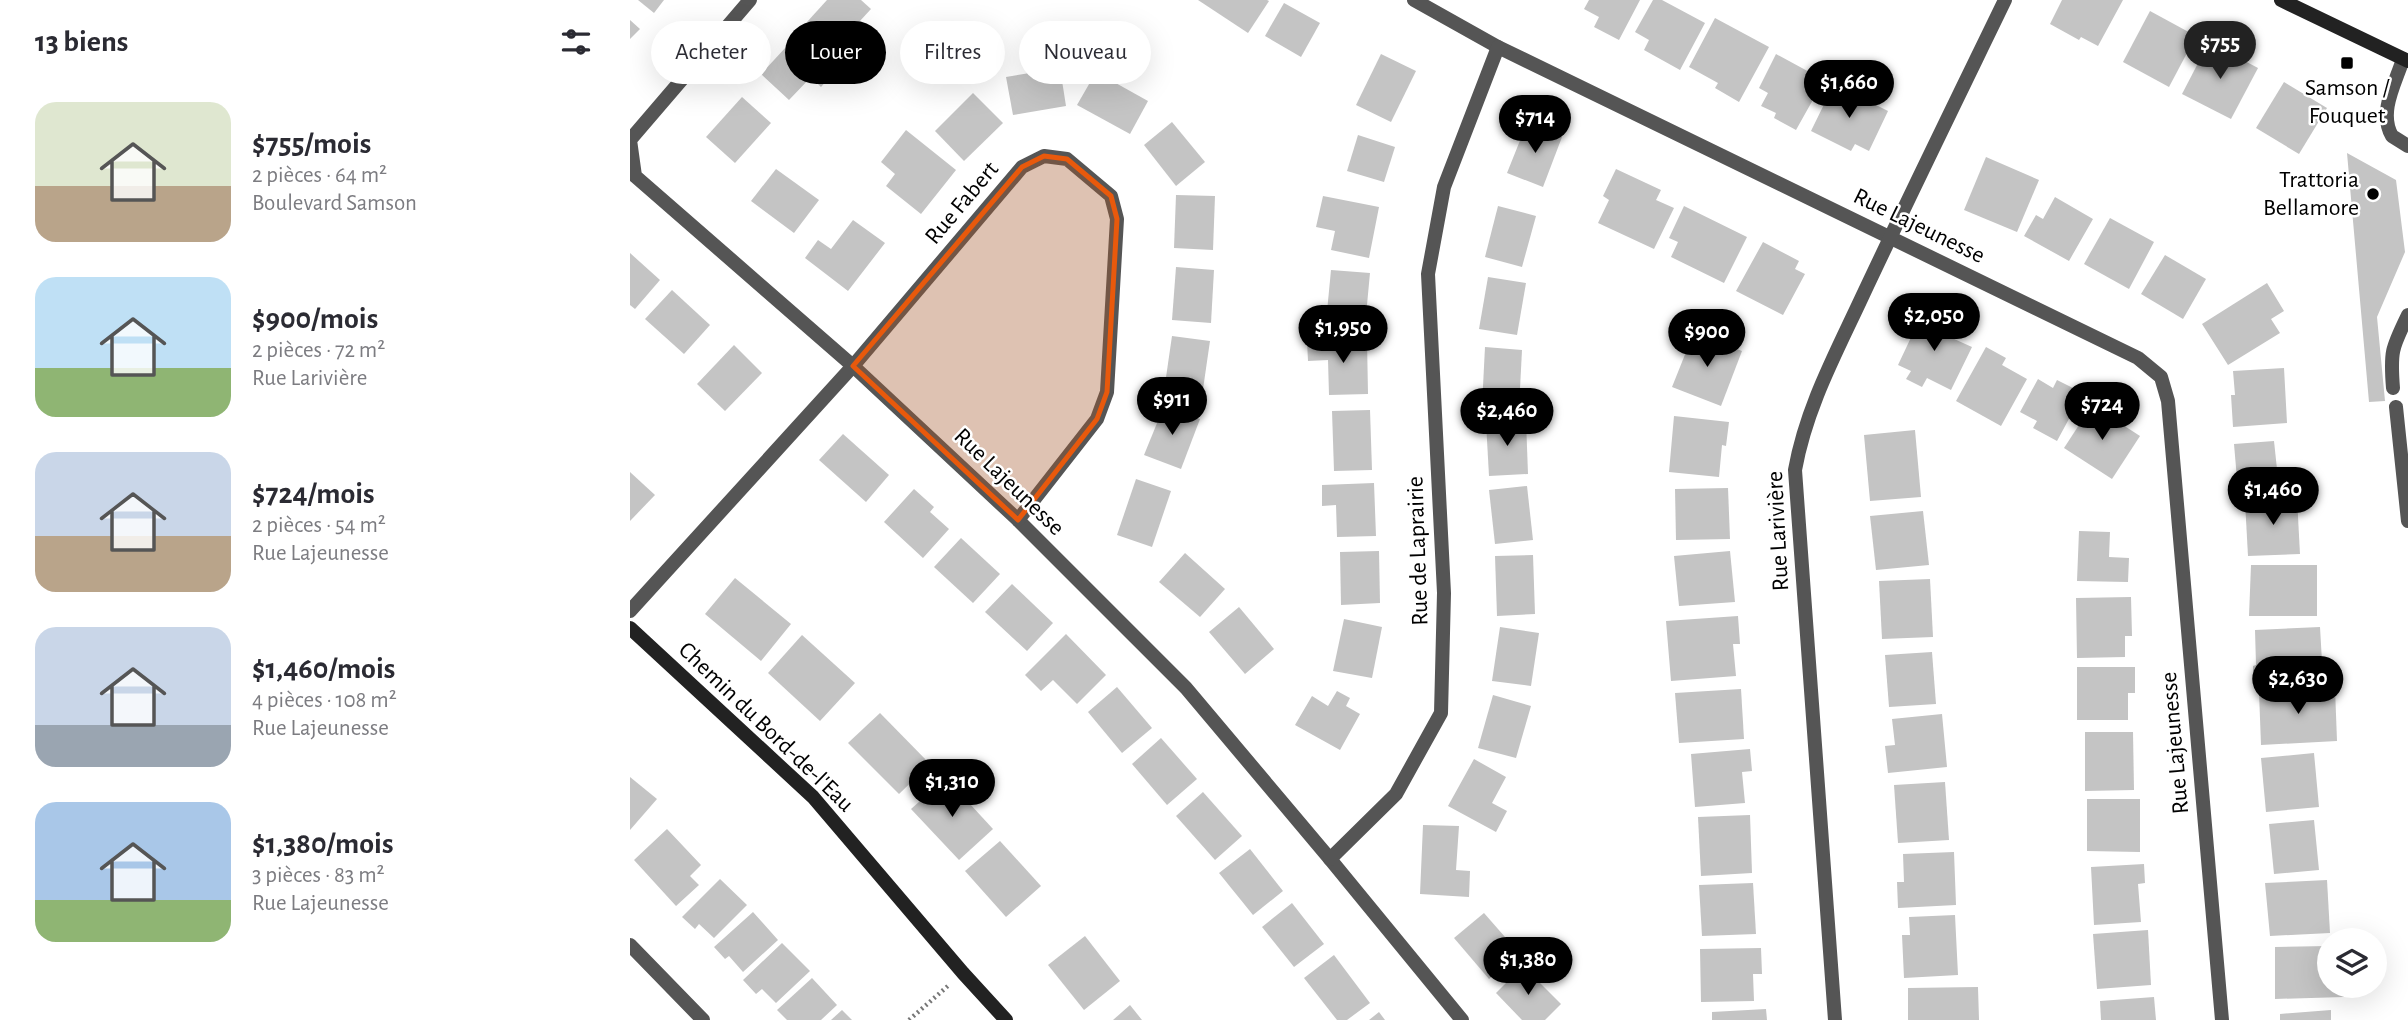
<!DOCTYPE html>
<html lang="fr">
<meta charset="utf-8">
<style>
body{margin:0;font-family:"Alegreya Sans",sans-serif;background:#f2f2f3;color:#2b2b33;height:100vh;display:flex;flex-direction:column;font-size:26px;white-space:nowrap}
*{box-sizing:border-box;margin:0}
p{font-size:23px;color:#7c7c81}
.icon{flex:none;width:38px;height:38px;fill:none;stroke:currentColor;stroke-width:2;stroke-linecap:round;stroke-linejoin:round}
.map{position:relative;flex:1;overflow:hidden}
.panel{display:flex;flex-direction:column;background:#fff;width:630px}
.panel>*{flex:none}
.hud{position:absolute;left:21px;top:21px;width:665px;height:63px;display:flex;gap:14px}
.fabs{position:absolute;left:1687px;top:928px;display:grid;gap:14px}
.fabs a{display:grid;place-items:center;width:70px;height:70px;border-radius:50%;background:#fff;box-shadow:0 7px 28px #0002;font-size:35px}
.price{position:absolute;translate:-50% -60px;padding:0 16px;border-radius:24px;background:#000;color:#fff;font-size:23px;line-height:46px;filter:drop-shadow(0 2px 4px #0008)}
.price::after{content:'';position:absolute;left:50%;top:42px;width:21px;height:16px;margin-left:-10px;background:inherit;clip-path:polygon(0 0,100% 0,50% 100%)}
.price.current{background:#222;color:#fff}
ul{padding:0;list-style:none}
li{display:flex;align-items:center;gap:21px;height:175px;padding:0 35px}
li span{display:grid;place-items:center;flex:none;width:196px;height:140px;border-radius:21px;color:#555}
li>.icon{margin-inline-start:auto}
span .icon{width:84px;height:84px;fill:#fffc;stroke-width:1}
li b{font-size:30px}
h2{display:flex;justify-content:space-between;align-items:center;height:84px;padding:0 35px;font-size:30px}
.pill{padding:0 24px;border-radius:32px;background:#fff;box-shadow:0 7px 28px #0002;font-size:24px;line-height:63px}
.pill.current{background:#000;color:#fff}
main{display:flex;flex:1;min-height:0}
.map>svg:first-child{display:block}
.green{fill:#dcdcdc}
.building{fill:#c4c4c4}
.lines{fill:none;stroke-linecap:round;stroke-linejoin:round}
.path{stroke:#777;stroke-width:4.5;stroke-dasharray:2 3.5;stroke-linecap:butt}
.lane{stroke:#555;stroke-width:14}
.street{stroke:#555;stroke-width:14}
.secondary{stroke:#222;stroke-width:14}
.marked{fill:#e8590c;fill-opacity:0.2;stroke:#e8590c;stroke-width:5;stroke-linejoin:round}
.poi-dot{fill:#000;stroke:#fff;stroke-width:2.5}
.labels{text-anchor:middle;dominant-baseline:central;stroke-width:5;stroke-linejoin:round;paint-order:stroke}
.poi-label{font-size:24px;fill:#000;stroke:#fff}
.street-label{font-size:24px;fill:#000;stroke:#fff}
</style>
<main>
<section class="panel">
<h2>13 biens<svg class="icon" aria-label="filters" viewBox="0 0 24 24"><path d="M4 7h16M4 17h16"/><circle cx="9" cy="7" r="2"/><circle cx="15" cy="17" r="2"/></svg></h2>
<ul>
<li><span style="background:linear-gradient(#dfe7d0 60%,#b9a48a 0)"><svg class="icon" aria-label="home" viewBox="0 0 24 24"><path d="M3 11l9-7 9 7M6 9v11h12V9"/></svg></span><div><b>$755/mois</b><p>2 pièces · 64 m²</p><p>Boulevard Samson</p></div></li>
<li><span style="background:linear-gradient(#bfe0f5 65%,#8fb573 0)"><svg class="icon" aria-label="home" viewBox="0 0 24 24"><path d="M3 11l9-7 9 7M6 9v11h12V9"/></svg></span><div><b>$900/mois</b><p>2 pièces · 72 m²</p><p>Rue Larivière</p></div></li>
<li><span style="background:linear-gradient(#c9d6e8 60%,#b9a48a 0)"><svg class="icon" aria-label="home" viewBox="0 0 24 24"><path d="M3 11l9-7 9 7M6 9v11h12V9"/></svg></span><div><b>$724/mois</b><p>2 pièces · 54 m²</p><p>Rue Lajeunesse</p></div></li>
<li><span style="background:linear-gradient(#c9d6e8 70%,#9aa5b1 0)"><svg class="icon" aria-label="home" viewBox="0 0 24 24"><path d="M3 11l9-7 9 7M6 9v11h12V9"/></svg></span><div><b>$1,460/mois</b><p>4 pièces · 108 m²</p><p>Rue Lajeunesse</p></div></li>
<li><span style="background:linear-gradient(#a9c7e8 70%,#8fb573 0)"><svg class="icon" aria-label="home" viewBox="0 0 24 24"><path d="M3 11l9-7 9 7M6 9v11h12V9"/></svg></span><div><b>$1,380/mois</b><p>3 pièces · 83 m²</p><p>Rue Lajeunesse</p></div></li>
</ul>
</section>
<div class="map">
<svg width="1778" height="1020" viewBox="0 0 1778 1020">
<rect width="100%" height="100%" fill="#fff"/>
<path class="green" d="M437 159 481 196 477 392 467 419 388 520 223 366 392 167Z"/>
<g class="building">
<path d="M8 0H34L24 13Z"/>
<path d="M197 0H231L241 9 205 48 177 22Z"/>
<path d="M568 0H637L639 1 618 33Z"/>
<path d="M959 0H1010L989 40 964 27 969 17 954 9Z"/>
<path d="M1023 0H1032L1075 23 1050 70 1014 50 1019 40 1005 32Z"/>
<path d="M1432 0H1493L1468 46 1451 37 1449 40 1420 24Z"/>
<path d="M654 3 690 23 671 57 635 36Z"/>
<path d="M1520 11 1566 36 1539 87 1493 62Z"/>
<path d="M1085 18 1139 47 1109 102 1085 88 1088 83 1059 67Z"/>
<path d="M0 20 10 29 0 39Z"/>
<path d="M168 34 206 70 191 87 181 77 159 100 131 74Z"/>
<path d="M1579 42 1628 68 1601 119 1552 94Z"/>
<path d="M751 54 786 71 761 122 726 105Z"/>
<path d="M1146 54 1194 80 1166 130 1144 118 1146 113 1131 106 1138 93 1129 88Z"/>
<path d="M430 68 436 106 383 115 376 77Z"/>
<path d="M466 72 518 101 500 134 447 105Z"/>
<path d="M1654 82 1697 108 1669 154 1626 128Z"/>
<path d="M1204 84 1258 111 1239 151 1225 144 1221 151 1181 131Z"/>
<path d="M343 93 373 123 334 161 305 131Z"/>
<path d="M112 97 141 123 105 163 76 137Z"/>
<path d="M542 122 575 162 546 186 514 145Z"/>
<path d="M897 123 932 137 913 187 877 173Z"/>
<path d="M276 130 326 170 291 214 256 186 265 174 251 162Z"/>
<path d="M728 135 765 147 754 182 717 171Z"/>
<path d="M1717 153 1766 180 1775 252 1747 317 1755 401 1739 402Z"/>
<path d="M1356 157 1409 180 1387 232 1334 210Z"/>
<path d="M146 169 189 200 164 233 121 201Z"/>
<path d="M986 169 1031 190 1026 200 1044 208 1024 249 968 223 979 200 973 196Z"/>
<path d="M546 195 585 196 583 250 544 248Z"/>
<path d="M693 196 749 207 739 258 701 250 705 231 686 227Z"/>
<path d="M1425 197 1463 219 1439 261 1394 236 1406 215 1413 219Z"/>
<path d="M868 206 906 216 892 267 855 257Z"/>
<path d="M1054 206 1117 237 1094 283 1041 257 1048 242 1039 238Z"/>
<path d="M1480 218 1524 242 1499 289 1454 264Z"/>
<path d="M223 220 255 243 218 291 175 258 188 240 201 249Z"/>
<path d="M1133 242 1169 261 1165 269 1175 274 1153 315 1106 291Z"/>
<path d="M0 253 30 280 5 309 0 305Z"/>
<path d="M1535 255 1576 279 1553 319 1511 294Z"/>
<path d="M546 267 584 270 581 323 542 320Z"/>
<path d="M701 270 740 273 735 326 696 322Z"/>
<path d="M858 277 896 283 887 335 849 329Z"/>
<path d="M1637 283 1654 311 1641 319 1650 333 1598 365 1572 324Z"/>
<path d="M42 290 80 325 54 354 15 319Z"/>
<path d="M1293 312 1326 328 1322 338 1342 347 1321 390 1297 378 1292 387 1276 379 1281 371 1268 365Z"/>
<path d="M1064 332 1112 351 1091 406 1042 387Z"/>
<path d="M542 336 580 341 572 396 534 391Z"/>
<path d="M737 340 738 394 699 395 698 360 678 361 677 341Z"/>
<path d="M104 345 132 373 95 411 67 384Z"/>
<path d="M855 347 892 350 889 408 852 406Z"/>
<path d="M1356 347 1376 358 1372 365 1397 379 1371 426 1326 401Z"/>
<path d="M1654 368 1657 423 1603 427 1601 395H1605L1603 371Z"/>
<path d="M1408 379 1423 388 1427 380 1453 393 1427 441 1403 428 1407 421 1390 412Z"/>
<path d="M1462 405 1510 436 1482 479 1434 448Z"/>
<path d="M534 406 570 419 551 469 514 455Z"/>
<path d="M740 410 742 470 704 471 702 411Z"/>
<path d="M1044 416 1099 422 1096 446 1092 445 1089 477 1039 472Z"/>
<path d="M896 420 898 474 859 476 856 422Z"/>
<path d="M1285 430 1291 497 1240 501 1234 435Z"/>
<path d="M213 434 259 475 236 502 189 460Z"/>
<path d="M1644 441 1649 488 1608 491 1604 444Z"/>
<path d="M0 472 25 495 0 521Z"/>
<path d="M506 479 541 491 522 547 487 535Z"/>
<path d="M744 483 746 536 707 537 706 505 692 506V485Z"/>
<path d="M897 486 903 540 865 544 859 490Z"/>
<path d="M1098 488 1100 539 1046 540 1045 489Z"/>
<path d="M284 489 304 507 300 512 319 529 293 558 254 522Z"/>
<path d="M1667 498 1670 554 1618 556 1615 501Z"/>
<path d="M1293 511 1299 565 1246 570 1240 516Z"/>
<path d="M1449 531 1480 532 1479 557 1499 558 1498 582 1447 581Z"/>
<path d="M331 538 370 574 343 603 304 567Z"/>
<path d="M749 551 750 603 711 605 710 552Z"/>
<path d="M1100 551 1105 602 1049 606 1044 556Z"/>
<path d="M555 553 595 589 570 617 529 582Z"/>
<path d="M903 555 905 614 867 616 865 556Z"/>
<path d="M1621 565H1687V616H1619Z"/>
<path d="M105 578 161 624 131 661 75 614Z"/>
<path d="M1300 579 1303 637 1252 639 1249 581Z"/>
<path d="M382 584 423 623 397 651 355 612Z"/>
<path d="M1501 597 1502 636H1495V657L1447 658 1446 598Z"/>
<path d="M609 607 644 649 615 674 579 632Z"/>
<path d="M1108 616 1110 644H1103L1106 676 1041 681 1036 621Z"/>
<path d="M714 619 752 627 742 678 703 671Z"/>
<path d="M870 627 909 633 901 686 862 681Z"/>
<path d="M1690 627 1693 679 1623 682V666L1626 665 1625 630Z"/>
<path d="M436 634 476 675 447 704 423 680 411 691 395 675Z"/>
<path d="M172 635 225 683 190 721 138 673Z"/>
<path d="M1302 652 1306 704 1259 707 1255 655Z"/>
<path d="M1447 667H1505V693H1498V720H1447Z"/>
<path d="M487 687 522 728 492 753 458 712Z"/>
<path d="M1705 688 1707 741 1631 745 1629 692Z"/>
<path d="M1111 689 1114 739 1049 743 1045 693Z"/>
<path d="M707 691 720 698 716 706 730 714 710 750 665 725 682 696 698 706Z"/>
<path d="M863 695 901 706 886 758 848 748Z"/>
<path d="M250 713 300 764 269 794 218 743Z"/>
<path d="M1312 714 1317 767 1258 773 1255 746 1265 745 1262 719Z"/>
<path d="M1455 732H1503L1504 790 1455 791Z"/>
<path d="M531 738 567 779 537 805 502 764Z"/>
<path d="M1120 749 1122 771 1112 772 1115 803 1065 807 1061 754Z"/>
<path d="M1684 753 1689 807 1636 812 1631 758Z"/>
<path d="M844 759 876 777 862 803 877 811 866 832 818 806Z"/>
<path d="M0 777 27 799 0 830Z"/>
<path d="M316 778 363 829 329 860 281 809Z"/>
<path d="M1315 782 1319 840 1268 843 1264 785Z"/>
<path d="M573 792 612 836 585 860 546 816Z"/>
<path d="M1457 799H1510V852L1457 851Z"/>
<path d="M1120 815 1122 873 1071 876 1068 817Z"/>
<path d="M1684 820 1689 870 1644 874 1639 824Z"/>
<path d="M793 825 829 826 826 870 840 871 839 897 790 894Z"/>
<path d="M37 829 71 865 60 876 69 885 46 906 4 860Z"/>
<path d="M370 841 411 886 376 917 335 871Z"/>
<path d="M620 849 653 891 623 915 589 873Z"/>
<path d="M1324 852 1326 905 1268 908 1267 882H1274L1273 854Z"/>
<path d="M1514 864 1515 883 1508 884 1511 922 1464 925 1461 867Z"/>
<path d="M90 879 117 905 84 938 69 924 65 929 52 917Z"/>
<path d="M1697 880 1700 933 1640 936 1635 883Z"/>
<path d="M1123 883 1126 934 1072 936 1069 885Z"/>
<path d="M662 903 694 944 664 967 632 927Z"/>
<path d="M123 912 148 940 113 972 99 956 95 959 84 947Z"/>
<path d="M854 913 889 953 859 979 824 938Z"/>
<path d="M1325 915 1328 975 1274 978 1272 935H1280L1279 917Z"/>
<path d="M1518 930 1521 985 1467 989 1463 934Z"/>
<path d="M455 936 490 981 454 1010 418 965Z"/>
<path d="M152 943 180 971 146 1003 132 989 126 994 113 980Z"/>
<path d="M1699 946V985H1714V997L1645 999V947Z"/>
<path d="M1131 948 1132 974H1123L1124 1001 1071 1002 1070 949Z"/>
<path d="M704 955 740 1003 717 1020H707L674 978Z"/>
<path d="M893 966 931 1004 915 1020H892L866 993Z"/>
<path d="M182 978 207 1005 191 1020H157L147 1010Z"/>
<path d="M1348 987 1349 1020H1278V988Z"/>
<path d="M1524 997 1526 1020H1471L1470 1001Z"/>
<path d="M500 1005 512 1020H483Z"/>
<path d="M1136 1009 1137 1020H1082V1012Z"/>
<path d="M212 1010 222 1020H201Z"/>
<path d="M1701 1010V1020H1650V1014Z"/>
<path d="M749 1012 755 1020H739Z"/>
</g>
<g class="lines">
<path class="path" d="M279 1020 319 985"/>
<g class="lane">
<path d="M1773 59C1766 82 1748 112 1762 136L1778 146"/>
<path d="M1763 388C1760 351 1762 348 1778 315"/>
<path d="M1766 407 1778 521"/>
</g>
<g class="street">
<path d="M120 0 0 140 5 176 223 366 388 520 556 688 700 859 832 1020"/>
<path d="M784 0 868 47 1508 358 1531 377 1538 401 1592 1020"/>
<path d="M0 611 223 366 392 167 414 156 437 159 481 196 487 219 477 392 467 419 388 520"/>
<path d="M700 859 766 794 811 713 814 593 798 274 814 187 868 47"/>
<path d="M0 945 73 1020"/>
<path d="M1205 1020 1165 470C1176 408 1206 353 1232 297 1279 197 1327 99 1375 0"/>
</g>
<g class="secondary">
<path d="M1651 0 1778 61"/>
<path d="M0 628 183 797 333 973 376 1020"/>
</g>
</g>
<path class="marked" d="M414 156 437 159 481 196 487 219 477 392 467 419 388 520 223 366 392 167Z"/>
<g class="poi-dot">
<rect x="1710" y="56" width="14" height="14" rx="3.5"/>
<circle cx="1743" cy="194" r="7"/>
</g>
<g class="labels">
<g class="poi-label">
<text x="1717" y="88">Samson /<tspan x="1717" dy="28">Fouquet</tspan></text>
<text x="1729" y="180" text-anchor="end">Trattoria<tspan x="1729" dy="28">Bellamore</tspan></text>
</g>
<g class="street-label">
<text transform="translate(332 203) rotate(-50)">Rue Fabert</text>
<text transform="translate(1289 226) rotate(26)">Rue Lajeunesse</text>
<text transform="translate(379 482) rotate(44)">Rue Lajeunesse</text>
<text transform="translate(1148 531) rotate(-93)">Rue Larivière</text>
<text transform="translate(788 551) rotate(-92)">Rue de Laprairie</text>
<text transform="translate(136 727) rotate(44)">Chemin du Bord-de-l'Eau</text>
<text transform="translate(1545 743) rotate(-95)">Rue Lajeunesse</text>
</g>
</g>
</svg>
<div class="fabs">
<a><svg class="icon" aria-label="layers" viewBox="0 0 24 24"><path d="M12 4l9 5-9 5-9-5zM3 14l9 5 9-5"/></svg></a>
</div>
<b class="price current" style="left:1590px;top:81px">$755</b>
<b class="price" style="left:1219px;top:120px">$1,660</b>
<b class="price" style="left:905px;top:155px">$714</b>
<b class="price" style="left:1304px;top:353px">$2,050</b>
<b class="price" style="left:713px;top:365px">$1,950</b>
<b class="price" style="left:1077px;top:369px">$900</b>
<b class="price" style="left:542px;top:437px">$911</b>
<b class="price" style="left:1472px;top:442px">$724</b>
<b class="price" style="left:877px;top:448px">$2,460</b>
<b class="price" style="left:1643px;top:527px">$1,460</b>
<b class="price" style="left:1668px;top:716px">$2,630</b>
<b class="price" style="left:322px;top:819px">$1,310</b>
<b class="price" style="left:898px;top:997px">$1,380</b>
<div class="hud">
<a class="pill">Acheter</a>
<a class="pill current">Louer</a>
<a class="pill">Filtres</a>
<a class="pill">Nouveau</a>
</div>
</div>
</main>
